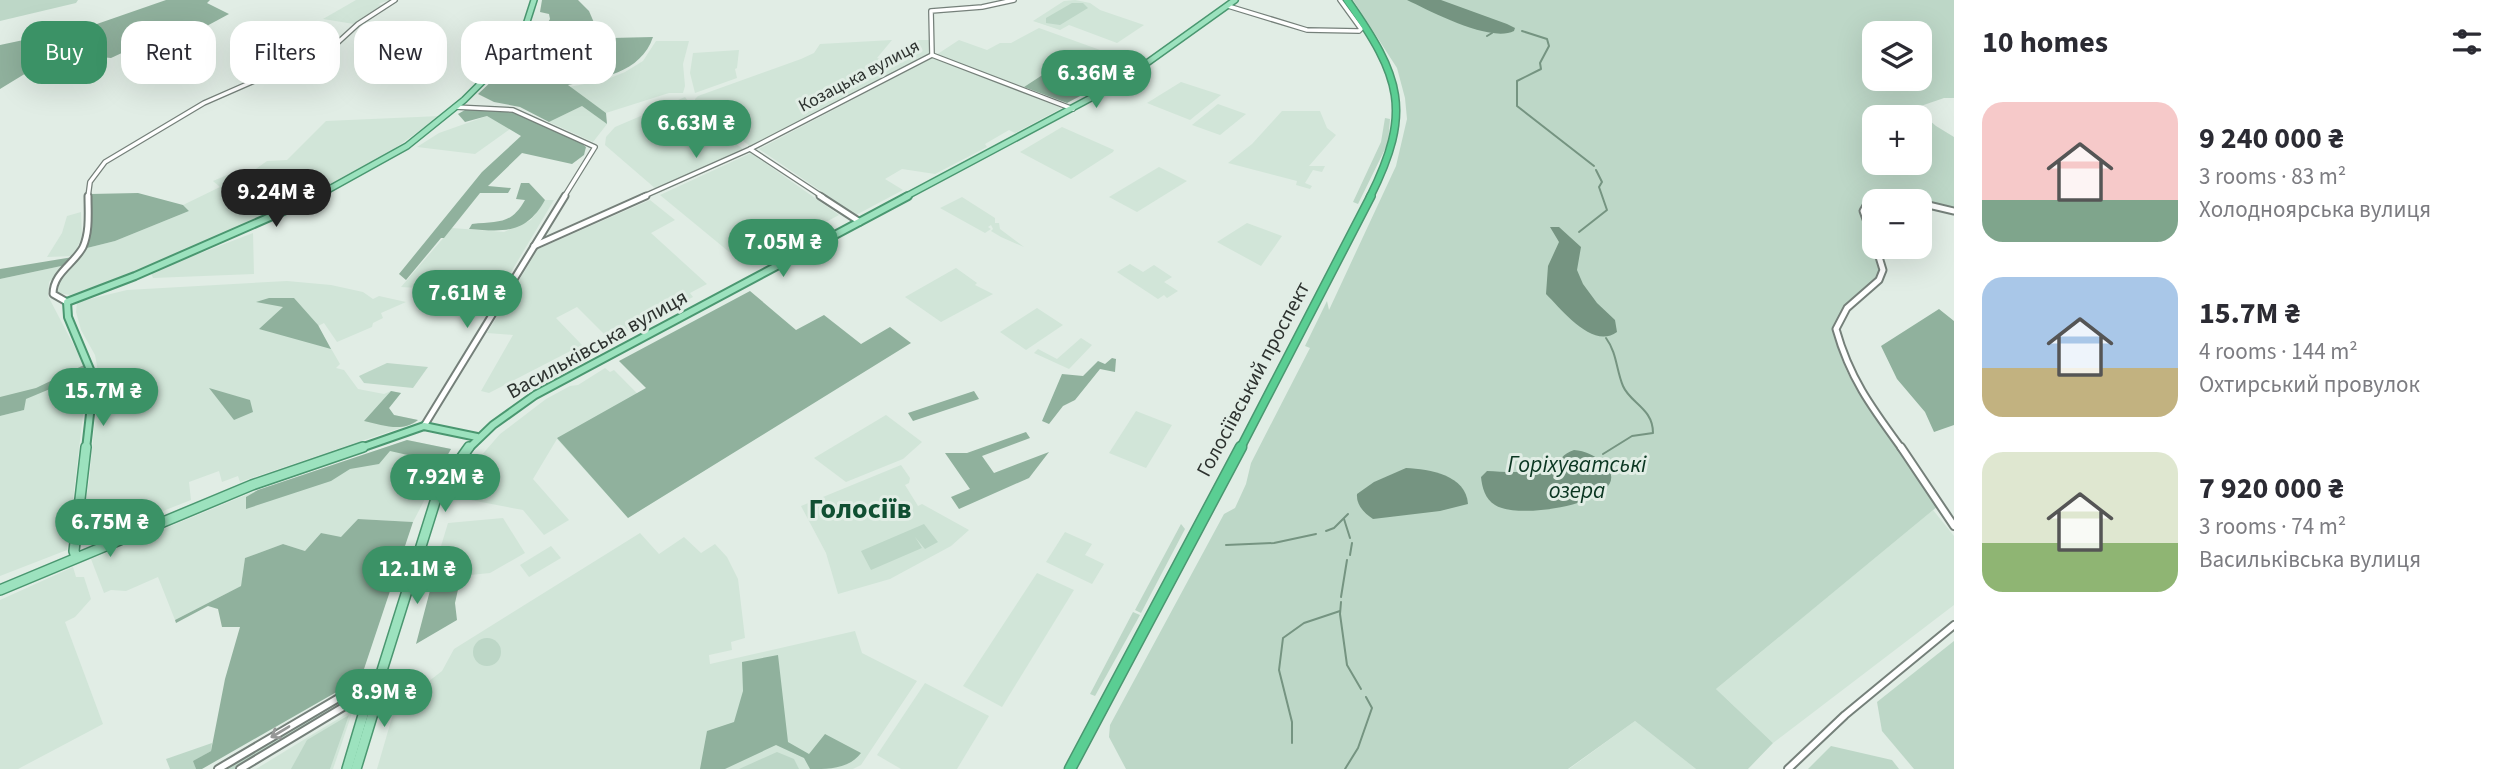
<!DOCTYPE html>
<meta charset="utf-8">
<style>
body{margin:0;font-family:"Source Sans 3",sans-serif;background:#f2f2f3;color:#2b2b33;height:100vh;display:flex;flex-direction:column;font-size:26px;white-space:nowrap}
*{box-sizing:border-box;margin:0}
p{font-size:23px;color:#7c7c81}
.icon{flex:none;width:38px;height:38px;fill:none;stroke:currentColor;stroke-width:2;stroke-linecap:round;stroke-linejoin:round}
.map{position:relative;flex:1;overflow:hidden}
.details{display:flex;flex-direction:column;background:#fff;width:560px}
.details>*{flex:none}
.guide{position:absolute;left:21px;top:21px;width:665px;height:63px;display:flex;gap:14px}
.buttons{position:absolute;left:1862px;top:21px;display:grid;gap:14px}
.buttons a{display:grid;place-items:center;width:70px;height:70px;border-radius:14px;background:#fff;box-shadow:0 7px 28px #0002;font-size:35px}
.price{position:absolute;translate:-50% -60px;padding:0 16px;border-radius:24px;background:#3b9266;color:#fff;font-size:23px;line-height:46px;filter:drop-shadow(0 2px 4px #0008)}
.price::after{content:'';position:absolute;left:50%;top:42px;width:21px;height:16px;margin-left:-10px;background:inherit;clip-path:polygon(0 0,100% 0,50% 100%)}
.price.selected{background:#222;color:#fff}
ul{padding:0;list-style:none}
li{display:flex;align-items:center;gap:21px;height:175px;padding:0 28px}
li span{display:grid;place-items:center;flex:none;width:196px;height:140px;border-radius:21px;color:#555}
li>.icon{margin-inline-start:auto}
span .icon{width:84px;height:84px;fill:#fffc;stroke-width:1}
li b{font-size:30px}
h2{display:flex;justify-content:space-between;align-items:center;height:84px;padding:0 28px;font-size:30px}
.chip{padding:0 24px;border-radius:21px;background:#fff;box-shadow:0 7px 28px #0002;font-size:24px;line-height:63px}
.chip.selected{background:#3b9266;color:#fff}
main{display:flex;flex:1;min-height:0}
.map>svg:first-child{display:block}
.built{fill:#d1e5d8}
.green{fill:#bdd7c7;fill-rule:evenodd}
.forest{fill:#90b19d}
.water{fill:#759481}
.lines{fill:none;stroke-linecap:round;stroke-linejoin:round}
.stream{stroke:#759481;stroke-width:2}
.minor-far2-casing{stroke:#75807a;stroke-width:6}
.minor-far1-casing{stroke:#75807a;stroke-width:9}
.minor-casing{stroke:#75807a;stroke-width:10}
.major-far2-casing{stroke:#4a9770;stroke-width:8}
.major-far1-casing{stroke:#4a9770;stroke-width:10}
.major-casing{stroke:#4a9770;stroke-width:12}
.highway-far2-casing{stroke:#4a9770;stroke-width:9}
.highway-far1-casing{stroke:#4a9770;stroke-width:10}
.highway-casing{stroke:#4a9770;stroke-width:13}
.minor-far2{stroke:#fff;stroke-width:3.5}
.minor-far1{stroke:#fff;stroke-width:5}
.minor{stroke:#fff;stroke-width:6}
.major-far2{stroke:#9ce2be;stroke-width:5}
.major-far1{stroke:#9ce2be;stroke-width:6}
.major{stroke:#9ce2be;stroke-width:9}
.highway-far2{stroke:#5ace93;stroke-width:6}
.highway-far1{stroke:#5ace93;stroke-width:7}
.highway{stroke:#5ace93;stroke-width:10}
.oneway{stroke:#969897}
.labels{text-anchor:middle;dominant-baseline:central;stroke-width:6;stroke-linejoin:round;paint-order:stroke}
.far-street-label{font-size:18px;fill:#2d322f;stroke:#e1ede5}
.street-label{font-size:21px;fill:#2d322f;stroke:#e1ede5}
.water-label{font-size:23px;font-style:italic;fill:#0a3621;stroke:#e1ede5}
.district-label{font-size:28px;font-weight:bold;fill:#104f32;stroke:#e1ede5}
</style>
<main>
<div class="map">
<svg width="1954" height="769" viewBox="0 0 1954 769">
<rect width="100%" height="100%" fill="#e1ede5"/>
<g class="built">
<path d="M356 0H390L378 4 382 5 354 24 323 19Z"/>
<path d="M1075 0 1090 3 1100 10 1144 25 1117 43 1069 25 1060 30 1033 21 1064 1Z"/>
<path d="M1039 28 1139 64 1121 76 1077 59 1055 75 1047 72 1024 87 936 55 959 40 987 50 1000 43H1011Z"/>
<path d="M892 40 877 58 893 62 916 40H930L929 54 751 147 696 105 695 99 698 96 801 59 814 53 820 44Z"/>
<path d="M656 41H689L683 64 685 86 683 93H669L606 113 569 87 605 80 625 72 643 61Z"/>
<path d="M739 50 737 68 735 69 737 78 695 93 690 73 693 53Z"/>
<path d="M932 58 1062 108 1015 133 1009 130 985 144 987 147 935 174 902 169 885 179 903 190 856 215 759 149Z"/>
<path d="M1181 82 1221 95 1190 120 1147 103Z"/>
<path d="M685 97 696 112 744 150 656 189 605 145 606 137 615 127Z"/>
<path d="M1218 104 1246 114 1220 135 1192 125Z"/>
<path d="M582 106 607 124 593 142 549 122Z"/>
<path d="M1282 111H1320L1327 128 1336 135 1309 166H1325L1322 172 1313 170 1305 183 1312 186 1310 189 1296 185 1297 181 1228 163 1252 144Z"/>
<path d="M440 116 387 154 292 205 133 274 70 295 58 293 56 287 59 280 87 248 115 241 189 211 183 205 220 187 213 181 232 173 243 178 267 161 287 160 326 121Z"/>
<path d="M487 116 510 129 475 154 417 147 439 133Z"/>
<path d="M1062 127 1114 150 1113 152 1071 179 1020 152Z"/>
<path d="M751 153 839 215 745 265 660 195Z"/>
<path d="M1159 167 1187 181 1137 212 1109 197Z"/>
<path d="M962 197 995 218V223H999L1000 229 1024 247 1001 237 991 231 993 229 991 225 988 227 991 229 985 233 940 208Z"/>
<path d="M545 200H554L495 299 414 294 417 288 401 287 452 228 504 232 531 220Z"/>
<path d="M650 200 675 220 651 233 707 284 690 293 693 297 610 340 577 307 556 318 582 345 489 393 481 391 513 335 487 333 538 249Z"/>
<path d="M81 212 82 236 74 256 47 257 62 233 67 216Z"/>
<path d="M1247 223 1282 236 1261 266 1217 242Z"/>
<path d="M253 233 254 274 153 278 151 273 154 271Z"/>
<path d="M1130 264 1143 272 1154 265 1172 277 1164 282 1178 291 1167 298 1164 295 1158 299 1117 272Z"/>
<path d="M66 265 49 282 48 296 84 365 86 390 67 550 0 576V416L24 410 0 404V279Z"/>
<path d="M956 268 977 283 975 285 993 294 941 322 905 297Z"/>
<path d="M287 281 331 285 363 292 373 299 379 296 406 302 381 313 383 318 373 323 372 327 337 342 324 323 318 326 340 364 336 368 344 370 358 389 384 394 391 391 401 393 389 408 394 415 418 420 415 423 240 482 238 476 222 482 219 471 189 482 191 500 79 544 89 481 99 377 95 355 81 330 76 312 77 302 127 290Z"/>
<path d="M1037 308 1063 325 1026 350 1000 332Z"/>
<path d="M1081 338 1092 345 1069 369 1034 353 1038 349 1057 359Z"/>
<path d="M605 368 610 372 614 370 710 467 628 518 557 439 533 479 569 520 544 535 523 510 465 499 474 485 460 480 500 434 546 399 570 386 578 385Z"/>
<path d="M1136 411 1172 425 1146 468 1109 453Z"/>
<path d="M886 415 922 442 903 459 846 482 814 458Z"/>
<path d="M407 440 451 449 413 522 358 519 341 538 321 533 305 551 283 544 245 558 241 586 175 620 158 577 126 591 111 590 104 593 91 559 258 490Z"/>
<path d="M901 465 910 478 909 483 905 485 918 506 922 504 969 530 951 546 890 579 838 594 826 553 801 506Z"/>
<path d="M1933 510 1954 536V605L1773 743 1716 689Z"/>
<path d="M503 518 525 553 490 573 431 579 448 523Z"/>
<path d="M1065 532 1092 544 1085 555 1104 564 1092 584 1046 562Z"/>
<path d="M640 533 659 554 684 537 701 553 715 544 727 557 738 579 745 638 731 642 732 650 709 655 710 664 855 631 862 653 917 681 861 765 853 769H377L402 683 429 681 442 671 454 649Z"/>
<path d="M551 546 561 558 529 577 520 565Z"/>
<path d="M73 567 76 577H84L91 599 75 617 65 622 103 724 18 769H0V600Z"/>
<path d="M1037 573 1074 590 1002 707 963 686Z"/>
<path d="M925 683 989 716 957 769H901L877 755Z"/>
<path d="M353 710 333 769H256L305 739Z"/>
<path d="M1635 721 1696 769H1569Z"/>
</g>
<g class="green">
<path d="M0 0H78L76 3 0 21Z"/>
<path d="M1353 0H1954V98H1944L1915 108 1936 126 1954 137V210L1920 201 1880 199 1861 211 1880 269 1876 279 1845 307 1833 328C1836 339 1839 350 1842 360 1860 408 1912 458 1938 506L1716 689 1773 743 1748 769H1696L1635 721 1568 769H1126L1109 737 1110 725 1224 514 1235 508 1246 484 1251 463 1310 348 1305 346 1327 301 1329 310 1396 166 1407 119 1405 98 1397 68ZM1874 33H1920V79H1874ZM1874 117H1920V163H1874Z"/>
<path d="M1072 3H1083L1088 8 1060 25 1046 23V18Z"/>
<path d="M1385 118 1390 119 1388 143 1358 204 1353 202 1381 142Z"/>
<path d="M387 363 428 367 413 388 364 383 359 376Z"/>
<path d="M924 524 938 542 925 549 915 537 922 548 871 570 861 551Z"/>
<path d="M1181 524 1185 529 1141 613 1135 610Z"/>
<path d="M1133 612 1140 615 1095 696 1090 694Z"/>
<circle cx="487" cy="652" r="14"/>
<path d="M1954 641V769H1914L1882 731 1877 702Z"/>
<path d="M364 688 366 689 364 693 236 769H226Z"/>
<path d="M349 715 330 769H291L307 740Z"/>
<path d="M212 743 211 751 194 761 196 769H170L166 759Z"/>
<path d="M1831 746 1892 760 1899 769H1808Z"/>
<path d="M777 752 794 759 799 769H739Z"/>
</g>
<g class="forest">
<path d="M166 0H210L207 3 229 14 203 28 197 36 168 43 139 45 111 58 59 53 0 89V45L94 25Z"/>
<path d="M542 0H578L589 11 598 32 611 38 653 37C641 73 600 79 568 85L606 113 607 124 582 106 549 122 520 107 494 102 478 94 517 57 533 31 547 24 550 19 549 14 540 12Z"/>
<path d="M1047 72 1075 82 1071 85 1085 92 1084 94 1067 103 1024 87Z"/>
<path d="M488 108 522 115 580 142 586 147 584 155 572 164 522 153 488 186 511 188 508 193H480L444 238H441L406 280 399 274 482 172 521 136 487 116 465 122 458 114 465 110Z"/>
<path d="M521 183H529L545 200C526 234 504 232 469 229L472 224C499 221 511 225 525 200L516 199Z"/>
<path d="M138 193 183 205 189 211 115 241 87 248 91 225 90 194Z"/>
<path d="M73 257 66 265 0 279V269Z"/>
<path d="M750 291 796 330 824 315 861 344 890 327 911 343 628 518 557 438 646 388 619 361Z"/>
<path d="M269 298H294L318 325 331 349 259 329 283 307 256 302Z"/>
<path d="M1939 309 1954 321V425L1934 432 1925 412 1897 379 1881 346Z"/>
<path d="M1112 358 1116 359 1115 372 1100 369 1075 400 1063 406 1049 424 1042 421 1062 374 1083 376 1098 361 1105 364Z"/>
<path d="M84 365 86 374 26 399 24 410 0 416V397L36 388Z"/>
<path d="M209 388 250 400 253 412 234 420Z"/>
<path d="M391 391 401 393 389 408 394 415 418 420C402 433 383 425 364 421Z"/>
<path d="M974 391 979 399 913 421 908 413Z"/>
<path d="M1026 432 1030 438 982 456 994 473 1049 452 1029 478 959 509 951 497 970 489 945 453H967Z"/>
<path d="M407 440 451 449 443 463 390 451 379 464 350 469 331 481 246 509V497L258 490Z"/>
<path d="M358 519 413 522 364 669 347 686 202 769H196L193 761 211 751 225 679 240 627H222L218 609 208 606 176 623 175 620 241 586 245 558 283 544 305 551 321 533 341 537Z"/>
<path d="M461 576 455 603 457 620 416 644 433 579Z"/>
<path d="M778 655 788 742 809 754 825 734 861 753C849 769 829 769 810 769L804 758 776 745 725 769H700L707 731 734 722 743 691 742 662Z"/>
</g>
<g class="water">
<path d="M1407 0H1441L1507 24 1515 28 1514 31C1490 43 1430 11 1407 0Z"/>
<path d="M1550 227H1559L1581 247 1577 270 1583 284 1597 303 1615 320 1617 332C1593 350 1562 310 1546 294L1548 266 1559 242Z"/>
<path d="M1574 450C1585 451 1595 455 1603 463 1644 500 1520 522 1495 505 1485 499 1482 487 1481 477L1487 471C1508 472 1531 474 1550 466 1560 462 1563 453 1574 450Z"/>
<path d="M1406 468C1430 469 1466 475 1468 504L1440 511 1373 519C1364 513 1356 505 1357 494L1374 482Z"/>
</g>
<g class="lines">
<g class="stream">
<path d="M1522 31 1547 39 1549 46 1540 63 1541 69 1517 81V106L1594 166"/>
<path d="M1487 36 1492 33"/>
<path d="M1579 232 1607 210 1599 187 1602 182 1596 170"/>
<path d="M1603 454 1632 436 1653 433C1653 408 1630 403 1623 386 1616 369 1617 353 1606 338"/>
<path d="M1344 519 1350 538"/>
<path d="M1326 531 1334 528 1348 514"/>
<path d="M1226 545 1274 543 1316 534"/>
<path d="M1350 555 1352 543"/>
<path d="M1341 597 1347 560"/>
<path d="M1341 602 1340 614 1347 665 1361 689"/>
<path d="M1292 743V722L1279 670 1283 638 1304 623 1340 611"/>
<path d="M1345 769 1358 748 1372 708 1366 697"/>
</g>
<defs>
<g id="minor-far2">
<path d="M1228 6 1307 30 1359 31 1361 29 1340 0"/>
<path d="M932 55 1073 109"/>
<path d="M932 55 931 11 982 7 1014 0"/>
<path d="M455 107 513 110 595 147 564 197"/>
<path d="M750 149 823 197"/>
<path d="M88 197 90 182 105 162 204 103 334 46 358 24 395 0"/>
<path d="M642 197 750 149 932 55"/>
</g>
<g id="minor-far1">
<path d="M820 196 860 222"/>
<path d="M1876 201H1904"/>
<path d="M1874 202 1867 204 1863 211 1874 241"/>
<path d="M1920 203 1954 211"/>
<path d="M534 246 646 196"/>
<path d="M1876 247 1883 270 1879 280 1847 308 1836 329C1850 379 1872 408 1902 449"/>
<path d="M67 302 53 294C53 273 74 264 83 247 90 231 88 212 88 196"/>
<path d="M424 426 565 196"/>
</g>
<g id="minor">
<path d="M1901 447 1954 526"/>
<path d="M218 769 381 673"/>
<path d="M240 769 375 688"/>
<path d="M1788 769 1845 715 1954 625"/>
</g>
<g id="major-far2">
<path d="M315 197 407 146 464 100 512 52 525 28 534 0"/>
<path d="M905 197 1119 83 1235 0"/>
</g>
<g id="major-far1">
<path d="M86 449 94 379 68 317 67 302 135 276 318 196"/>
<path d="M358 449 424 426 477 437"/>
<path d="M468 449 493 425 535 395 908 196"/>
</g>
<g id="major">
<path d="M76 557 74 551 86 447"/>
<path d="M0 590 252 485 363 447"/>
<path d="M347 769 366 705 374 696 439 489 469 447"/>
<path d="M356 769 377 700 374 696"/>
</g>
<path id="highway-far2" d="M1347 0C1401 77 1413 111 1370 197"/>
<path id="highway-far1" d="M1240 449 1371 196"/>
<path id="highway" d="M1070 769 1241 447"/>
</defs>
<use href="#minor-far2" class="minor-far2-casing"/>
<use href="#minor-far1" class="minor-far1-casing"/>
<use href="#minor" class="minor-casing"/>
<use href="#major-far2" class="major-far2-casing"/>
<use href="#major-far1" class="major-far1-casing"/>
<use href="#major" class="major-casing"/>
<use href="#highway-far2" class="highway-far2-casing"/>
<use href="#highway-far1" class="highway-far1-casing"/>
<use href="#highway" class="highway-casing"/>
<use href="#minor-far2" class="minor-far2"/>
<use href="#minor-far1" class="minor-far1"/>
<use href="#minor" class="minor"/>
<use href="#major-far2" class="major-far2"/>
<use href="#major-far1" class="major-far1"/>
<use href="#major" class="major"/>
<use href="#highway-far2" class="highway-far2"/>
<use href="#highway-far1" class="highway-far1"/>
<use href="#highway" class="highway"/>
</g>
<defs><path id="oneway-shaft" d="M-6 0H5M1.5-3L5.5 0L1.5 3" fill="none" stroke-width="1.6" stroke-linecap="round" stroke-linejoin="round" transform="scale(1.75)"/></defs>
<use class="oneway" href="#oneway-shaft" transform="translate(280 732) rotate(149)"/>
<g class="labels">
<g class="far-street-label">
<text transform="translate(859 76) rotate(-28)">Козацька вулиця</text>
</g>
<g class="street-label">
<text transform="translate(597 344) rotate(-29)">Васильківська вулиця</text>
<text transform="translate(1253 379) rotate(-62)">Голосіївський проспект</text>
</g>
<g class="water-label">
<text x="1577" y="464">Горіхуватські<tspan x="1577" dy="26">озера</tspan></text>
</g>
<g class="district-label">
<text x="860" y="509">Голосіїв</text>
</g>
</g>
</svg>
<div class="buttons">
<a><svg class="icon" aria-label="layers" viewBox="0 0 24 24"><path d="M12 4l9 5-9 5-9-5zM3 14l9 5 9-5"/></svg></a>
<a>+</a>
<a>−</a>
</div>
<b class="price" style="left:1096px;top:110px">6.36M ₴</b>
<b class="price" style="left:696px;top:160px">6.63M ₴</b>
<b class="price selected" style="left:276px;top:229px">9.24M ₴</b>
<b class="price" style="left:783px;top:279px">7.05M ₴</b>
<b class="price" style="left:467px;top:330px">7.61M ₴</b>
<b class="price" style="left:103px;top:428px">15.7M ₴</b>
<b class="price" style="left:445px;top:514px">7.92M ₴</b>
<b class="price" style="left:110px;top:559px">6.75M ₴</b>
<b class="price" style="left:417px;top:606px">12.1M ₴</b>
<b class="price" style="left:384px;top:729px">8.9M ₴</b>
<div class="guide">
<a class="chip selected">Buy</a>
<a class="chip">Rent</a>
<a class="chip">Filters</a>
<a class="chip">New</a>
<a class="chip">Apartment</a>
</div>
</div>
<section class="details">
<h2>10 homes<svg class="icon" aria-label="filters" viewBox="0 0 24 24"><path d="M4 7h16M4 17h16"/><circle cx="9" cy="7" r="2"/><circle cx="15" cy="17" r="2"/></svg></h2>
<ul>
<li><span style="background:linear-gradient(#f6c9c9 70%,#7fa58c 0)"><svg class="icon" aria-label="home" viewBox="0 0 24 24"><path d="M3 11l9-7 9 7M6 9v11h12V9"/></svg></span><div><b>9 240 000 ₴</b><p>3 rooms · 83 m²</p><p>Холодноярська вулиця</p></div></li>
<li><span style="background:linear-gradient(#a9c7e8 65%,#c2b280 0)"><svg class="icon" aria-label="home" viewBox="0 0 24 24"><path d="M3 11l9-7 9 7M6 9v11h12V9"/></svg></span><div><b>15.7M ₴</b><p>4 rooms · 144 m²</p><p>Охтирський провулок</p></div></li>
<li><span style="background:linear-gradient(#dfe7d0 65%,#8fb573 0)"><svg class="icon" aria-label="home" viewBox="0 0 24 24"><path d="M3 11l9-7 9 7M6 9v11h12V9"/></svg></span><div><b>7 920 000 ₴</b><p>3 rooms · 74 m²</p><p>Васильківська вулиця</p></div></li>
</ul>
</section>
</main>
